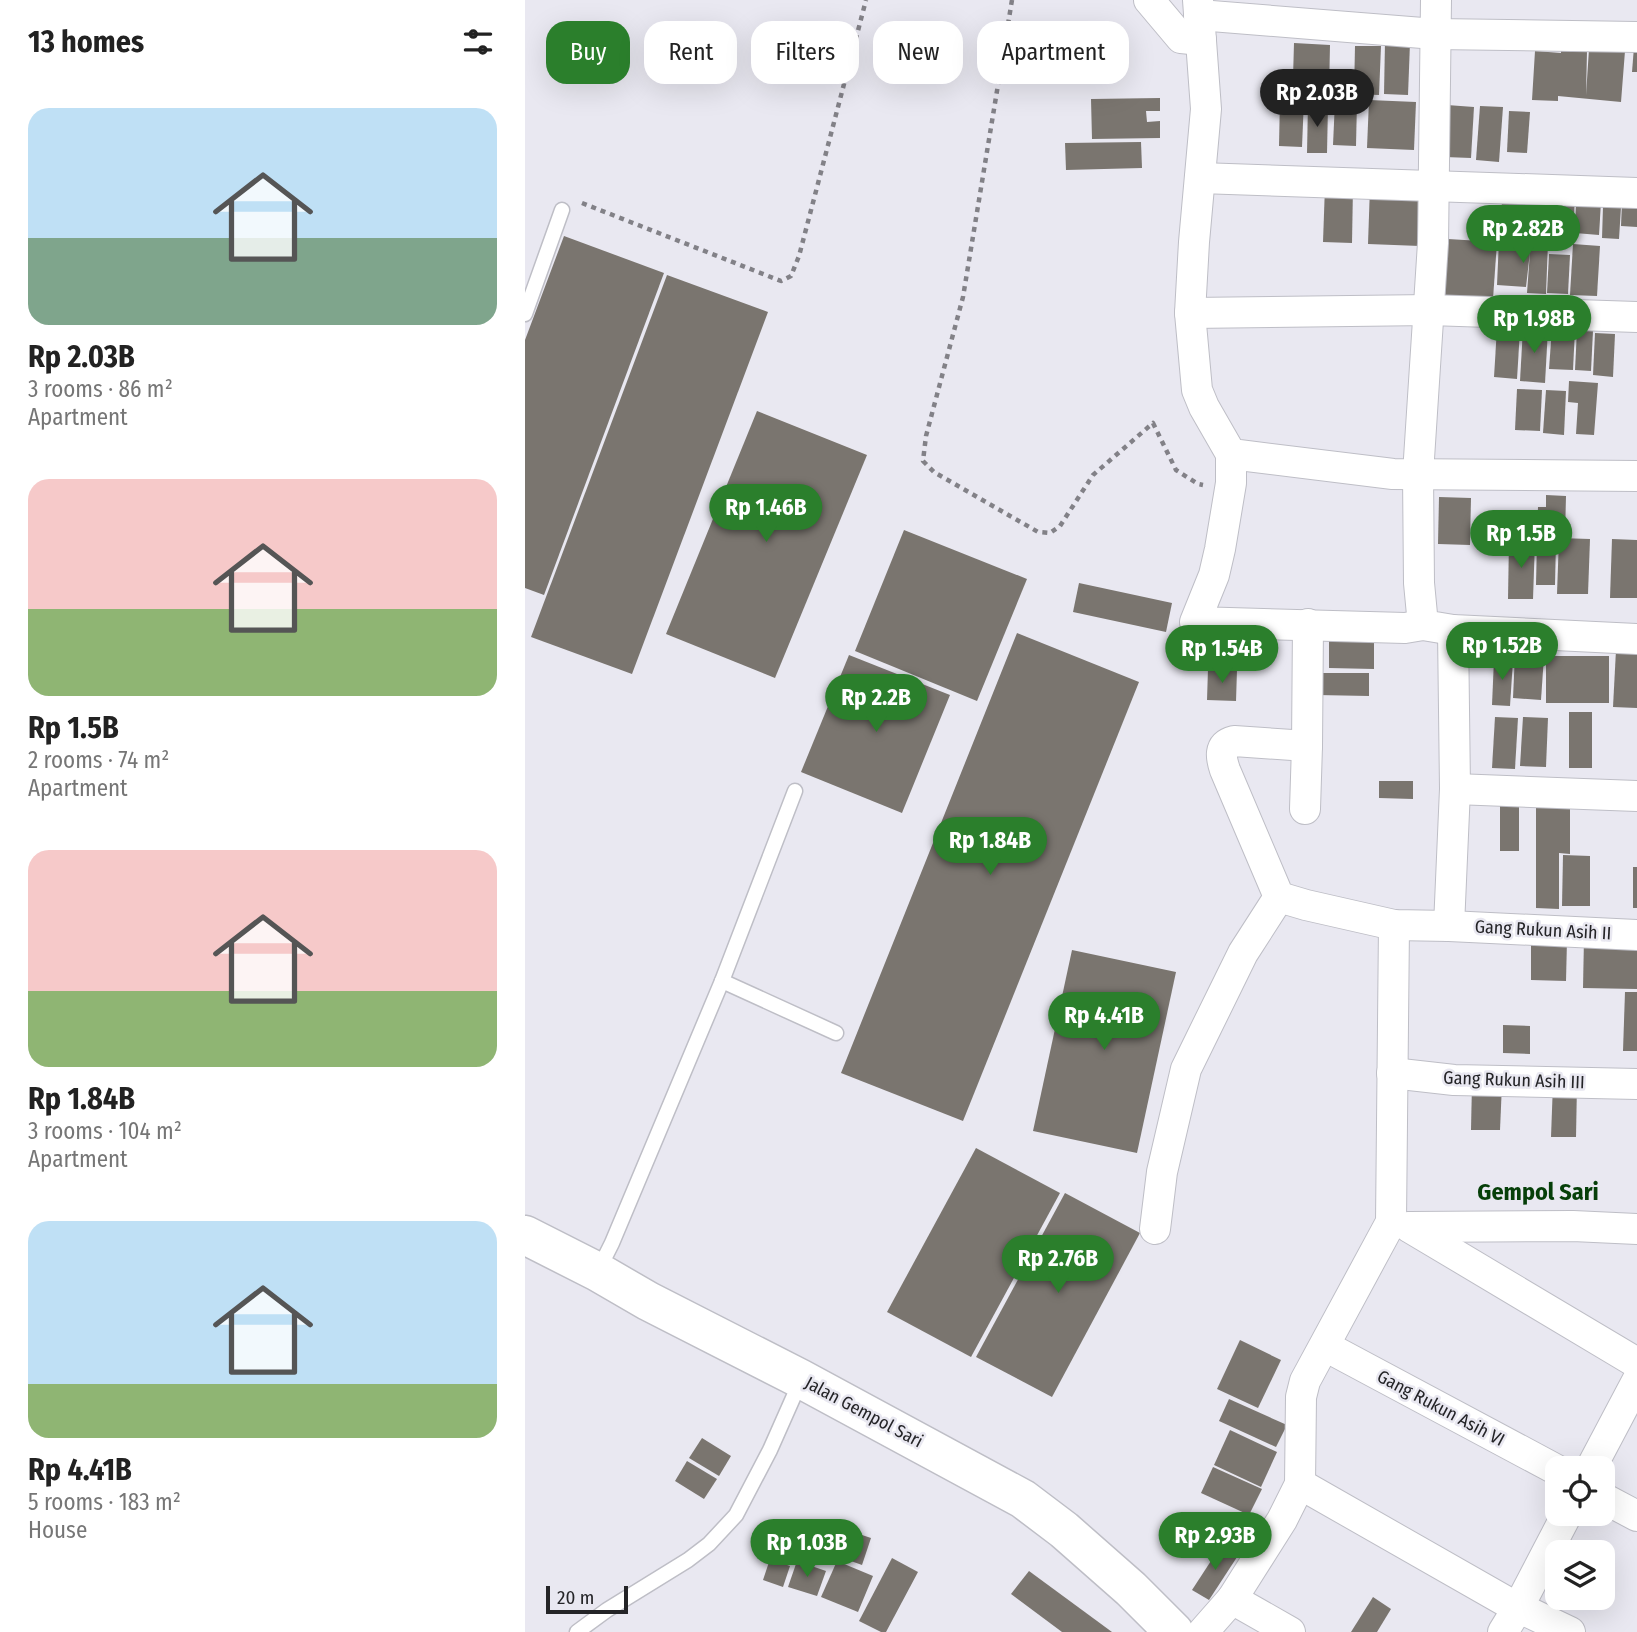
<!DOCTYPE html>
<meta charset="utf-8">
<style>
body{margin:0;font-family:"Fira Sans Condensed",sans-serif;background:#f6f6f6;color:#222;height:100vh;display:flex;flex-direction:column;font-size:26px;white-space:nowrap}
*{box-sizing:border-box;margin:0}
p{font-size:23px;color:#767676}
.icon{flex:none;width:38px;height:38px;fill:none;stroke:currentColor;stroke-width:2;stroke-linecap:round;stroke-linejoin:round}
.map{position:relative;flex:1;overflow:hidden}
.panel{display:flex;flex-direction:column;background:#fff;width:525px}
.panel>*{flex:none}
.top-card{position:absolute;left:21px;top:21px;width:665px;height:63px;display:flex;gap:14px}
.fabs{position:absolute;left:1020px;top:1456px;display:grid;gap:14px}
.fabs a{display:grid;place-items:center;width:70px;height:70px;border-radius:14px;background:#fff;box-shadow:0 7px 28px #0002;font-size:35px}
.scale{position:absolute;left:21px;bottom:18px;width:82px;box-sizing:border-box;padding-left:7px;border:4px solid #242427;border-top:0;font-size:19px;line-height:24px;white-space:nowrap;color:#242427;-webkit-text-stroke:5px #e9e8f1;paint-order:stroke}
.price{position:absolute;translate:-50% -60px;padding:0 16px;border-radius:24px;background:#2b7f2c;color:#fff;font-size:23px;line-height:46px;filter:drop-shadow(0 2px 4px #0008)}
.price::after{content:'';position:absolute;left:50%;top:42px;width:21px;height:16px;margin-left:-10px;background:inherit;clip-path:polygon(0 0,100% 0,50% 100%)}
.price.on{background:#222;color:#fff}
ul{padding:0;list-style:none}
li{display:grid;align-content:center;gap:14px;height:371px;padding:0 28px}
li span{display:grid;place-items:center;height:217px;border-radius:21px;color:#555}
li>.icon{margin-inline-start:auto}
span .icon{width:126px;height:126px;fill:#fffc;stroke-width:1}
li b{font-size:30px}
h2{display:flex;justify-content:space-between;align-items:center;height:84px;padding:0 28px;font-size:30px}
.chip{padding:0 24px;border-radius:21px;background:#fff;box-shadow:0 7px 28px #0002;font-size:24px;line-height:63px}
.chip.on{background:#2b7f2c;color:#fff}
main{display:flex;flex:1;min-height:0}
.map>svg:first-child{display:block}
.building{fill:#7a756f}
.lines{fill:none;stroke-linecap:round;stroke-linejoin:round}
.lane-casing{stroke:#bebec6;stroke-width:17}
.street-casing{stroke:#bebec6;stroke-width:32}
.secondary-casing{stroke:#bebec6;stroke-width:41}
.path{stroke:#828187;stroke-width:4.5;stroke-dasharray:5 5;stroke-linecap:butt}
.lane{stroke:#fff;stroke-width:14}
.street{stroke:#fff;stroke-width:30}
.secondary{stroke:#fff;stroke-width:38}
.labels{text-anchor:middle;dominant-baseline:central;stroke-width:5;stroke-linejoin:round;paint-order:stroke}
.street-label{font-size:18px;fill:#242427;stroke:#e9e8f1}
.district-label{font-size:24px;font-weight:bold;fill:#063f09;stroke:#e9e8f1}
</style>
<main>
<section class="panel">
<h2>13 homes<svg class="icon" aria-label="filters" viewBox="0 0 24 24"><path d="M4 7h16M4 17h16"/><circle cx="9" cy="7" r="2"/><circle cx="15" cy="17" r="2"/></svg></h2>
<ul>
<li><span style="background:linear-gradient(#bfe0f5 60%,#7fa58c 0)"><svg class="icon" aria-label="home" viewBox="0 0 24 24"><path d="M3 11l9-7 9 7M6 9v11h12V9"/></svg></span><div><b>Rp 2.03B</b><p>3 rooms · 86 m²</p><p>Apartment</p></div></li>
<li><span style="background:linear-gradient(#f6c9c9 60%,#8fb573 0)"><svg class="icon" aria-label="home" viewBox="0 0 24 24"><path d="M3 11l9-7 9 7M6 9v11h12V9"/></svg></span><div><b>Rp 1.5B</b><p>2 rooms · 74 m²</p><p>Apartment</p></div></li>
<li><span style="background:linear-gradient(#f6c9c9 65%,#8fb573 0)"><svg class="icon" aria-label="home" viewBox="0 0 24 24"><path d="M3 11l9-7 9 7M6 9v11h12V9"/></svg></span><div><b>Rp 1.84B</b><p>3 rooms · 104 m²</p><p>Apartment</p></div></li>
<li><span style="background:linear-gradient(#bfe0f5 75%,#8fb573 0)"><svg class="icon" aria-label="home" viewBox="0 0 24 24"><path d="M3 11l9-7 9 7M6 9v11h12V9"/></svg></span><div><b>Rp 4.41B</b><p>5 rooms · 183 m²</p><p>House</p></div></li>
</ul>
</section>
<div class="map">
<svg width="1112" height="1632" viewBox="0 0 1112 1632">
<rect width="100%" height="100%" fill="#e9e8f1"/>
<g class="building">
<path d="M860 42 885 43 883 95 859 94Z"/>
<path d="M769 43 805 45 804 92 776 91 777 79 768 78Z"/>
<path d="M830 46H856L854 95 829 94Z"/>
<path d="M1109 47 1112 48V72H1107Z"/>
<path d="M1064 49 1100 51 1096 102 1033 96V101L1007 100 1010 51 1036 53V50L1062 51 1061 95Z"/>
<path d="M635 98V111H621L622 122 635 121V138L567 139 566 99Z"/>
<path d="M755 98 779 99 777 147 754 146Z"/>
<path d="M844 100 891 102 889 150 842 148Z"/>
<path d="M810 101H832L831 146 808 145Z"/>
<path d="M783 104 803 105 802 153H782Z"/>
<path d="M922 105 949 107 946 158 920 157Z"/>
<path d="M955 106 978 107 974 162 951 160Z"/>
<path d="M984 111 1005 112 1002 153 982 152Z"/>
<path d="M616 142 617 168 541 170 540 143Z"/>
<path d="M800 186 828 187 827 243 798 242Z"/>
<path d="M845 187 897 189 895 246 843 244Z"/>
<path d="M1023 195 1050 197 1048 236 1022 235Z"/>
<path d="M977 200 1005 202 1003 241 975 239Z"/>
<path d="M1051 200 1076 202 1074 235 1050 233Z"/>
<path d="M1097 202 1112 203V227L1096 226Z"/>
<path d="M1078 206 1096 207 1094 239 1077 238Z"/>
<path d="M39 236 139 273 19 595 0 588V340Z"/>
<path d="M923 239 972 242 968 299 920 296Z"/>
<path d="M974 240 1023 243 1021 294 1002 293 1005 252 1001 287 972 285Z"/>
<path d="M1048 244 1075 246 1072 296 1045 295Z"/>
<path d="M1024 254 1045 255 1043 294 1022 293Z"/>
<path d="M142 275 243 312 107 674 6 637Z"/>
<path d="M972 328 995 330 992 379 969 377Z"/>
<path d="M998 328 1023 329 1020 383 995 381Z"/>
<path d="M1027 328 1050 329 1048 370 1024 369Z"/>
<path d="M1052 330 1068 331 1066 371 1050 370Z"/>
<path d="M1070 333 1090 334 1088 377 1068 375Z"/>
<path d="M1044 381 1073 383 1069 435 1051 434 1053 403 1043 402Z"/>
<path d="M992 389 1017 390 1015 431 990 430Z"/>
<path d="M1021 390 1041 391 1039 435 1018 433Z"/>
<path d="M232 411 342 455 250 678 141 634Z"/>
<path d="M1021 495 1041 496 1040 536 1012 535 1013 507H1021Z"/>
<path d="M914 497 946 498 945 545 913 544Z"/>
<path d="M379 530 502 579 452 701 330 651Z"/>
<path d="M1034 538 1065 539 1063 594H1032Z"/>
<path d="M1087 539 1112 540V598H1085Z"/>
<path d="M984 540 1010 541 1008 599H983Z"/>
<path d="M1012 540 1031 541 1030 585H1011Z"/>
<path d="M554 583 647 603 641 632 548 612Z"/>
<path d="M492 633 614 682 438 1121 316 1073Z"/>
<path d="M804 638 849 639V669L804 668Z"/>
<path d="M1091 650 1112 651V708L1088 707Z"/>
<path d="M990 654 1019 656 1016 700 988 698Z"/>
<path d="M324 655 425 695 377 813 276 772Z"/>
<rect x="1021" y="656" width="63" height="47"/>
<path d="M969 659 988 660 985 706 967 705Z"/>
<path d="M683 669 712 670 711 701 682 700Z"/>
<path d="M792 673H844V696L792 695Z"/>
<rect x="1044" y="712" width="23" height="56"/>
<path d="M970 717 993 718 990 769 967 768Z"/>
<path d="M998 717 1023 718 1021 767 995 766Z"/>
<path d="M854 781H888V799L854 798Z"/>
<rect x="975" y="801" width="19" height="50"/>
<path d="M1011 805 1045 806V854L1034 853V909L1011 908Z"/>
<path d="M1038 855 1065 856V906H1037Z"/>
<rect x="1108" y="867" width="4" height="41"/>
<path d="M1059 938 1112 939V989L1058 988Z"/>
<path d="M1006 939 1042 940 1041 981 1006 980Z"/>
<path d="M547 950 651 972 612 1153 508 1131Z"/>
<path d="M1100 992H1112V1051H1098Z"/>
<path d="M978 1025 1005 1026V1054L978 1053Z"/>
<path d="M947 1083 977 1084 975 1130H946Z"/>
<path d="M1028 1083 1052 1084 1051 1137H1026Z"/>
<path d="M451 1148 535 1193 446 1357 362 1312Z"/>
<path d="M540 1193 615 1233 527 1397 451 1357Z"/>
<path d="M715 1340 756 1360 733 1408 692 1389Z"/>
<path d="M704 1399 762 1425 751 1447 694 1421Z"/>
<path d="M705 1430 752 1452 736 1487 689 1465Z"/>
<path d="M177 1438 206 1456 194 1476 164 1458Z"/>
<path d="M162 1461 192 1479 179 1499 150 1481Z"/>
<path d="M688 1467 737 1489 724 1515 676 1493Z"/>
<path d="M322 1530 346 1538 337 1565 312 1556Z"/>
<path d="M697 1544 714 1554 684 1600 667 1590Z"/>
<path d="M367 1558 393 1572 361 1632H356L334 1621Z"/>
<path d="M245 1559 265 1566 258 1587 238 1580Z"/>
<path d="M272 1561 301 1571 292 1596 263 1587Z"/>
<path d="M312 1561 348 1576 333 1612 296 1597Z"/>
<path d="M504 1571 587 1632H537L486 1594Z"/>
<path d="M848 1597 866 1609 852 1632H826Z"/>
</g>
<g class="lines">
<defs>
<g id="lane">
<path d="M0 314 37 210"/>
<path d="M197 981 311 1033"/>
<path d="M73 1271 87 1243 197 981 270 791"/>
<path d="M52 1632 82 1610 163 1560 184 1544 211 1515 245 1450 276 1380"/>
</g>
<g id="street">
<path d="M624 0 656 38 676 40"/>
<path d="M673 0 681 109 669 242 665 313 672 390 679 407 706 454 868 474 1112 476"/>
<path d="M911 0 908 243 893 474 894 583 898 625 928 630 1112 639"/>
<path d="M674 15 910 34 1112 37"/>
<path d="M675 178 1112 193"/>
<path d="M665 313 905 310 1112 317"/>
<path d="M706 454V483L695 549 689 575 670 622 880 628 898 625"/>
<path d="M783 624 782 746 709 741C693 745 696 758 700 770L754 897 781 905 869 925 924 926 1112 935"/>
<path d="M930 789 1112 796"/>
<path d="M780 809 782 746"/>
<path d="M924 926 930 789 928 630"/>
<path d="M867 1073 929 1080 1112 1084"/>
<path d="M884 1227 1112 1363"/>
<path d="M885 1227 1048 1226 1112 1229"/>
<path d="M630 1229 637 1172 661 1069 718 953 754 897"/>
<path d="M800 1346 1032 1470"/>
<path d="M1066 1468 1112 1381"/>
<path d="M775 1484 982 1602 1045 1632"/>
<path d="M1078 1498 1112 1516"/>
<path d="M707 1599 765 1632"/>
<path d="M678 1632 707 1599 757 1520 775 1484 776 1397 780 1381 866 1222 869 925"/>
<path d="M978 1632 994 1606 1042 1514"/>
</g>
<path id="secondary" d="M0 1235 73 1272 123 1301 276 1379 498 1499 539 1530 606 1589 649 1632"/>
</defs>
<use href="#lane" class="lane-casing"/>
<use href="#street" class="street-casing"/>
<use href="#secondary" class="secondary-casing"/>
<g class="path">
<path d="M487 0 438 297 401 436 398 461 409 472 513 532 525 533 535 526 568 475 628 423 651 470 673 484 678 485"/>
<path d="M57 203 256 281 266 276 274 256 341 0"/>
</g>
<use href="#lane" class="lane"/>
<use href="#street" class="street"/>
<use href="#secondary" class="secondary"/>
</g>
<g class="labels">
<g class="street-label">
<text transform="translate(1018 930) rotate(3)">Gang Rukun Asih II</text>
<text transform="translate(989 1080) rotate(2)">Gang Rukun Asih III</text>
<text transform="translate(916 1408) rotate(28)">Gang Rukun Asih VI</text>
<text transform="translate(339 1412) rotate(28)">Jalan Gempol Sari</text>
</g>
<g class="district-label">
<text x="1013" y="1192">Gempol Sari</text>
</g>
</g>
</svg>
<div class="fabs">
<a><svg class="icon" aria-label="locate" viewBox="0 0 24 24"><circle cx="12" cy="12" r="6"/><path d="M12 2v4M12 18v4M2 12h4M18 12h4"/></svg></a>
<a><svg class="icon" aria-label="layers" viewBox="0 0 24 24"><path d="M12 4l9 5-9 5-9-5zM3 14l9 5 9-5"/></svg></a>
</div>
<div class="scale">20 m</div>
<b class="price on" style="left:792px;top:129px">Rp 2.03B</b>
<b class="price" style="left:998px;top:265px">Rp 2.82B</b>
<b class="price" style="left:1009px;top:355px">Rp 1.98B</b>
<b class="price" style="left:241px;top:544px">Rp 1.46B</b>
<b class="price" style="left:996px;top:570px">Rp 1.5B</b>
<b class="price" style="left:977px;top:682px">Rp 1.52B</b>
<b class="price" style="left:697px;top:685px">Rp 1.54B</b>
<b class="price" style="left:351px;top:734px">Rp 2.2B</b>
<b class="price" style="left:465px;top:877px">Rp 1.84B</b>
<b class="price" style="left:579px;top:1052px">Rp 4.41B</b>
<b class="price" style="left:533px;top:1295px">Rp 2.76B</b>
<b class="price" style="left:690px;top:1572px">Rp 2.93B</b>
<b class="price" style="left:282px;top:1579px">Rp 1.03B</b>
<div class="top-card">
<a class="chip on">Buy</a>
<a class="chip">Rent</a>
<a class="chip">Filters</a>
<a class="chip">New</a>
<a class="chip">Apartment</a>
</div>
</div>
</main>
